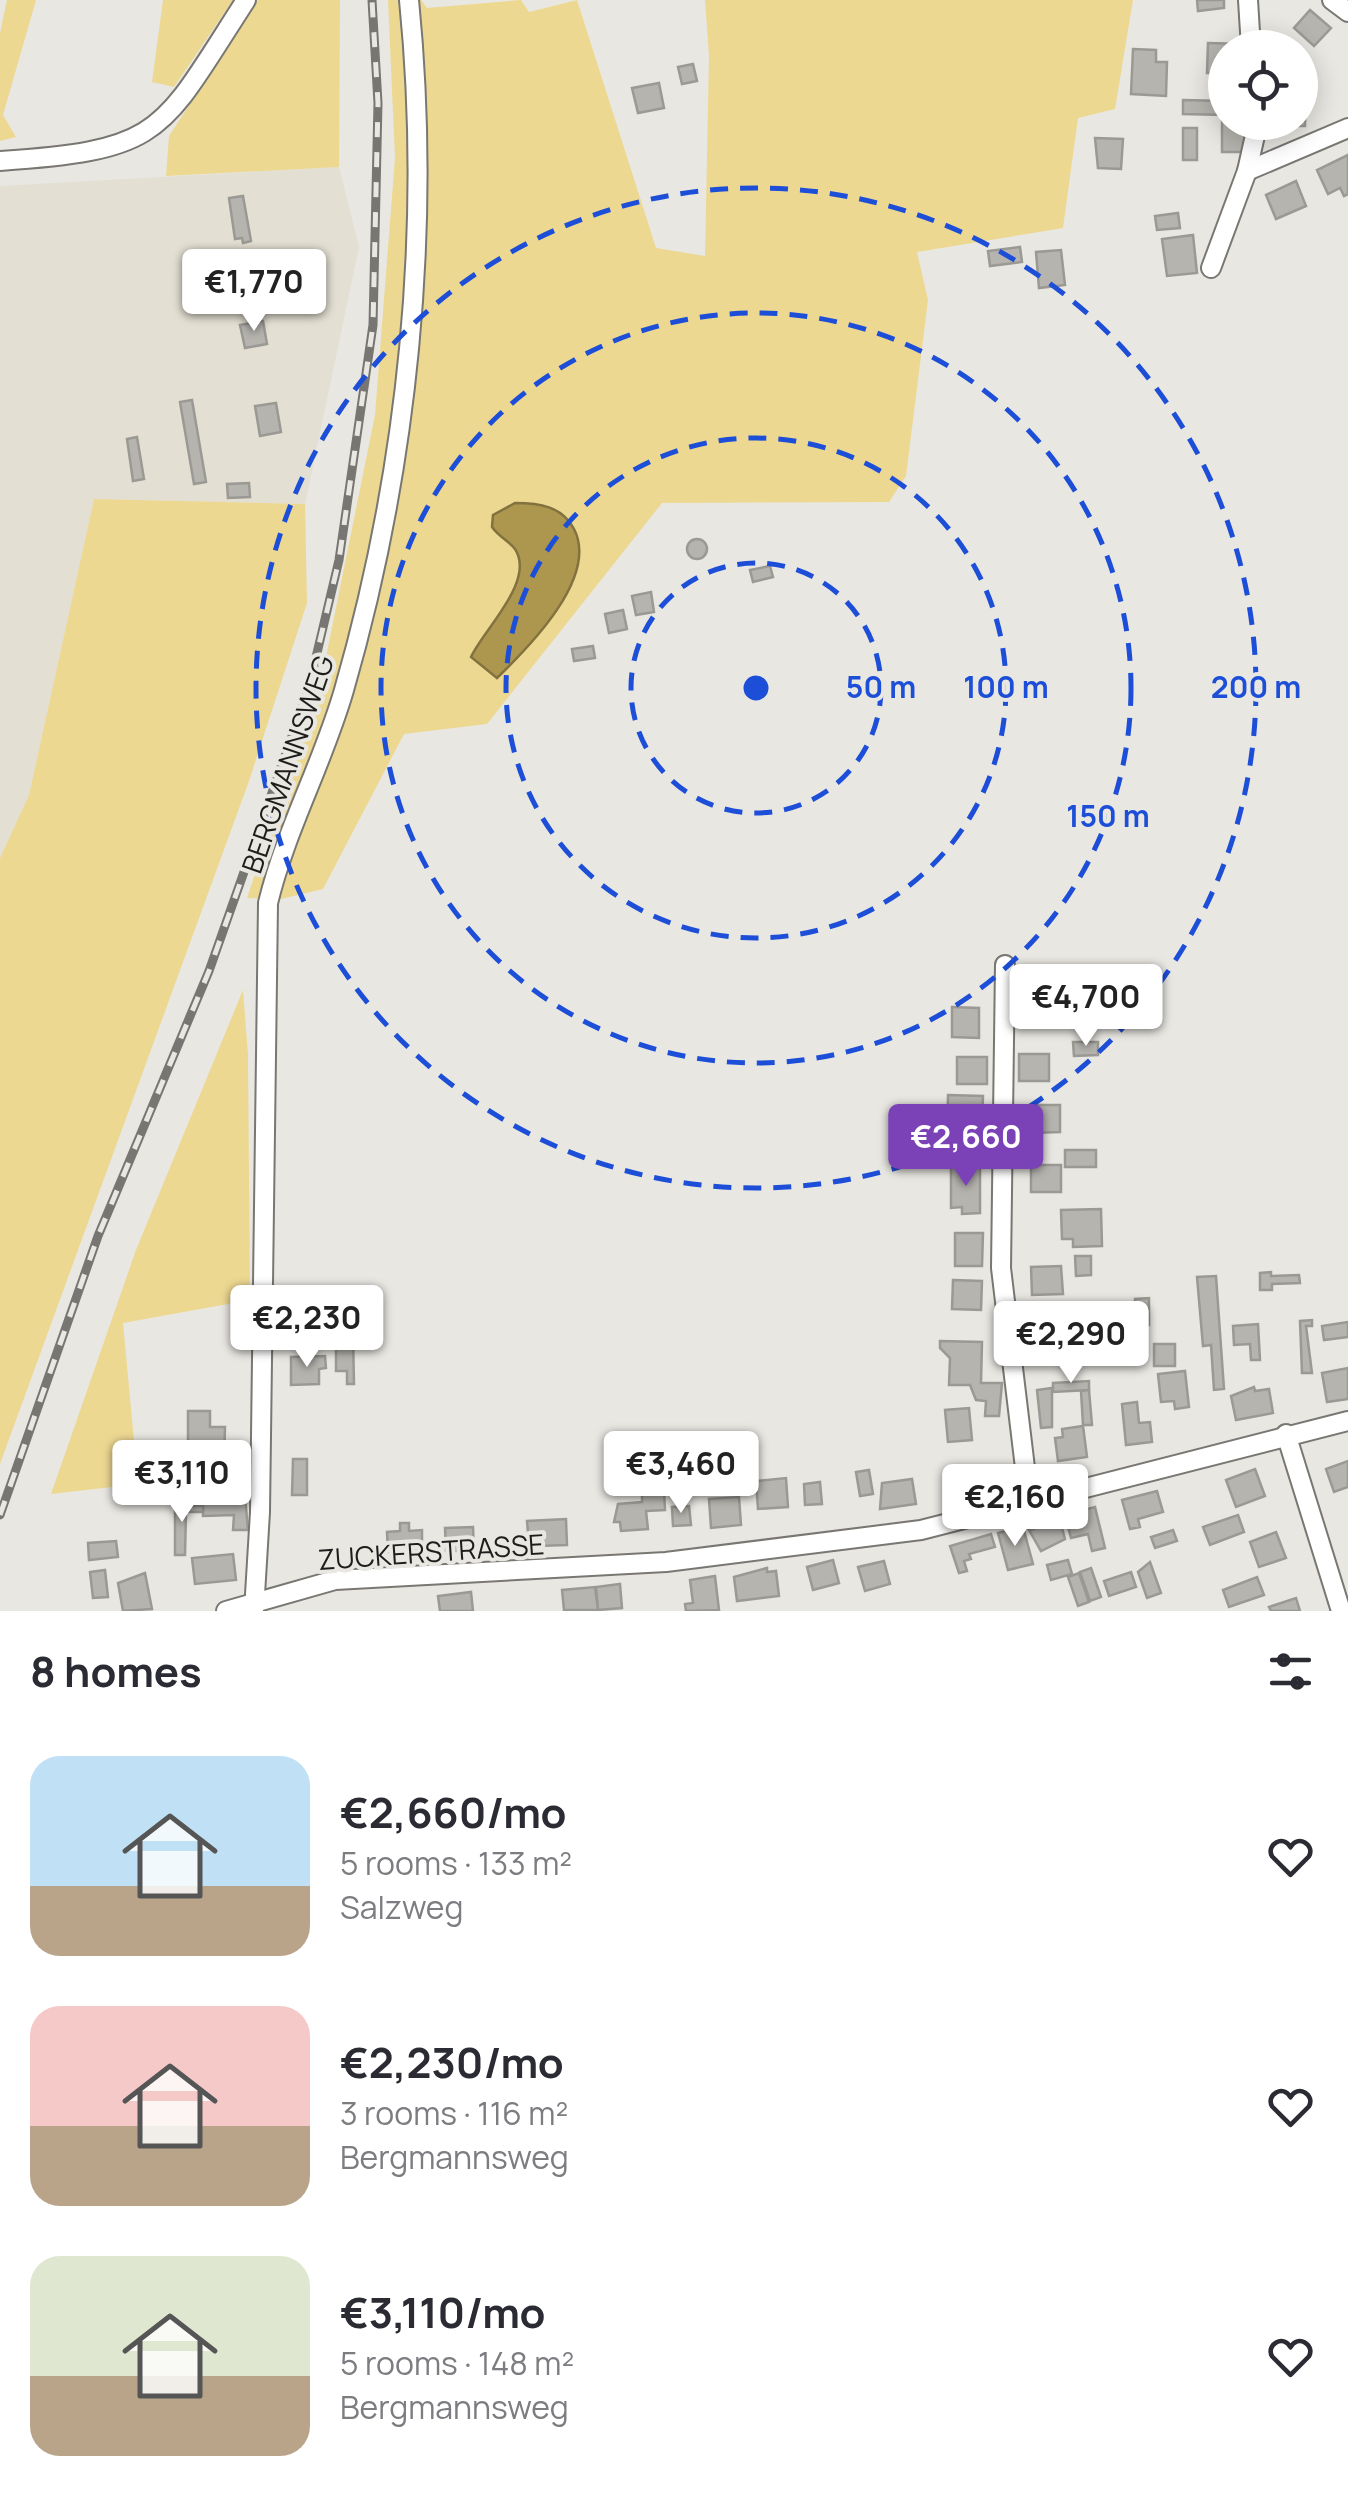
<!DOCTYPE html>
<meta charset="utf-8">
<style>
body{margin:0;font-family:Manrope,sans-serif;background:#f2f2f3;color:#2b2b33;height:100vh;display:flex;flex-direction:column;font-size:38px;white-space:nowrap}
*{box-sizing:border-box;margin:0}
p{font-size:32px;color:#7c7c81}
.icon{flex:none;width:55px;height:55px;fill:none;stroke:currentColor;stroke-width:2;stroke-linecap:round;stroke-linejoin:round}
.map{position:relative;height:1611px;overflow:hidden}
.side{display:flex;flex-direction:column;background:#fff;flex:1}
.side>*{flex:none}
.controls{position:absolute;left:1208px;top:30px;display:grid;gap:20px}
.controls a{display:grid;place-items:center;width:110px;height:110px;border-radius:50%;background:#fff;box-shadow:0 5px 25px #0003;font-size:50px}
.price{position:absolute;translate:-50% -85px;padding:0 22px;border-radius:10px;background:#fff;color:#222;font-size:32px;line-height:65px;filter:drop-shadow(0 2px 5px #0008)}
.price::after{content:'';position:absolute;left:50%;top:60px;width:30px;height:22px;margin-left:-15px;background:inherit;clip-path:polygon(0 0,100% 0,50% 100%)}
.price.current{background:#7b42b8;color:#fff}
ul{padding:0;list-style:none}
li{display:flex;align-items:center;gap:30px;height:250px;padding:0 30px}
li span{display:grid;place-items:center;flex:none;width:280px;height:200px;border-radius:30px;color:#555}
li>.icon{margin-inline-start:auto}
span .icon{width:120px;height:120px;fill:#fffc;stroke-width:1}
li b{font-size:42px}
h2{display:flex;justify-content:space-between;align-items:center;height:120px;padding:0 30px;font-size:42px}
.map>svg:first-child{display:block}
.built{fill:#e3dfd2}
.green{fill:#edd892}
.water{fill:#ad974f;stroke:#82723f;stroke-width:2.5}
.building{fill:#b6b4af;stroke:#9b9994;stroke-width:2.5}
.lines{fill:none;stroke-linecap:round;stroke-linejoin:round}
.minor-casing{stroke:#797772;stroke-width:22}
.minor{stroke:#fff;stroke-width:18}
.rail-casing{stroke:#777673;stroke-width:9}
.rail{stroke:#e9e7e2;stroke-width:5;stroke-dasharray:15;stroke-linecap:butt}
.ring{fill:none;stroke:#1d4ed8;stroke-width:5;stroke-dasharray:18 12}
.labels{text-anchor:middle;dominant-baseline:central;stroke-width:8;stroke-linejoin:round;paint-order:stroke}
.street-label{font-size:28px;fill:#1e1d1b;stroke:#e9e7e2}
.centre{fill:#1d4ed8;stroke:#e9e7e2;stroke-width:5}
.ring-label{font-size:30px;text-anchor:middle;font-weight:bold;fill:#1d4ed8;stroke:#e9e7e2;stroke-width:8;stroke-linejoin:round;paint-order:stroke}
</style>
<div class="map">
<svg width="1348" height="1611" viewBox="0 0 1348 1611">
<rect width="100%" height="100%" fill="#e9e7e2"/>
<path class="built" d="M339 167 359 247 305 504 94 499 29 795 0 858V186Z"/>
<g class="green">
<path d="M7 0H36L3 115 16 137 0 141V33Z"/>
<path d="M163 0H233L174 87 152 82Z"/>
<path d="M258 0H340L339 167 166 176 169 136Z"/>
<path d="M388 0H421L427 8 521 0 529 12 577 0 656 248 705 256 709 56 705 0H1133L1115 109 1078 118 1063 228 917 252 928 300 906 476 889 502 662 503 487 724 404 734 323 889 281 899 247 898 324 667 375 415 395 158Z"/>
<path d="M94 499 305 504 307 603 249 781 0 1464V858L29 795Z"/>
<path d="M243 990 248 1055 250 1300 123 1323 138 1484 51 1494 136 1250Z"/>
</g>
<path class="water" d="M515 503C539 503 562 506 574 529 599 577 529 647 497 678L471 657C483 630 536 581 515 549 509 541 499 537 492 527L493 515Z"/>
<g class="building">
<path d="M1197 0H1224V8L1198 11Z"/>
<path d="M1310 10 1331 28 1314 46 1294 28Z"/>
<path d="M1208 43 1244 44V48H1225V73H1207Z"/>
<path d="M1133 49 1156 50V62H1167L1166 96 1131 94Z"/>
<path d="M693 64 697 81 682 84 678 67Z"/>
<path d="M659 83 664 108 638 113 632 88Z"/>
<path d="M1300 90H1306L1305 126H1279L1300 122Z"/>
<path d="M1183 100 1225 101V115L1183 114Z"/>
<path d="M1222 118 1225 122H1250V152H1222Z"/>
<rect x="1183" y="128" width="14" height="32"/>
<path d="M1095 138 1123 139 1121 169 1098 168Z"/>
<path d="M1348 155V194L1344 196 1340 188 1328 194 1317 170Z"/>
<path d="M1296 181 1306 206 1276 219 1266 195Z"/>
<path d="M243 196 251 241 243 243 242 238 235 239 229 198Z"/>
<path d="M1178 213 1180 228 1157 230 1155 216Z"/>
<path d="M1193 235 1197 273 1167 276 1162 239Z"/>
<path d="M1020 247 1022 262 990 266 988 251Z"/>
<path d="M1061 250 1065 285 1039 288 1036 252Z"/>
<path d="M263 321 267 344 245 348 240 325Z"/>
<path d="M192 400 206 482 194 484 180 402Z"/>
<path d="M276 403 281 432 260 436 255 406Z"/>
<path d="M137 437 144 479 133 481 127 439Z"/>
<path d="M249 483 250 497 228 498 227 484Z"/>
<circle cx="697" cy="549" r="10"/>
<path d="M770 566 773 577 753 582 750 570Z"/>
<path d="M651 592 654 612 636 615 632 596Z"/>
<path d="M623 610 627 629 609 633 605 614Z"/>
<path d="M593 646 595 658 574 661 572 649Z"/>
<path d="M1075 990V1006H1059L1060 1026 1031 1027 1030 998H1043V991Z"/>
<path d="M952 1007 979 1008V1038L952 1037Z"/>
<path d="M1073 1042H1098V1055L1074 1056Z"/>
<rect x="1019" y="1054" width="30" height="27"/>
<rect x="957" y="1057" width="30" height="27"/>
<path d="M948 1095 983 1096 982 1122H989L988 1152 947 1151Z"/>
<path d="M1030 1105H1060V1132L1030 1133Z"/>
<rect x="1065" y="1150" width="31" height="17"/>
<rect x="1031" y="1165" width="30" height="27"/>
<path d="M980 1166V1213L962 1214V1207L951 1208V1167Z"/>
<path d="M1101 1209 1102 1246 1073 1247V1239H1062L1061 1210Z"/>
<path d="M955 1233H983L982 1266H955Z"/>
<path d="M1075 1256H1091V1275L1076 1276Z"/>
<path d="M1061 1266 1063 1294 1032 1295 1031 1267Z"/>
<path d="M1271 1272V1276L1299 1275 1300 1283 1272 1284V1290H1260V1273Z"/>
<path d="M1216 1276 1224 1389 1214 1390 1211 1345 1203 1346 1197 1277Z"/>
<path d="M953 1280 982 1281 981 1310 952 1309Z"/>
<path d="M1149 1298V1325H1135V1299Z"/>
<path d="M323 1309H327L328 1326 306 1325V1341L283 1342 282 1314Z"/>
<path d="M1115 1309 1116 1335 1095 1336 1094 1310Z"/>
<path d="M1312 1320V1326H1306L1312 1373H1302L1300 1321Z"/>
<path d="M1348 1322V1337L1324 1340 1322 1326Z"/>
<path d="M1258 1324 1260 1360H1251L1250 1344 1234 1345 1233 1326Z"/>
<path d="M353 1334 354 1384H347V1371H336V1335Z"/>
<path d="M940 1341 982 1342 981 1383H1002L999 1416H985L986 1401 976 1400 970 1385H949L950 1358 940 1348Z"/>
<rect x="1154" y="1344" width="21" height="22"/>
<path d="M325 1356 326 1368 319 1369V1384L291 1385V1357Z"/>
<path d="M1348 1368V1399L1327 1402 1322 1373Z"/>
<path d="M1185 1371 1189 1407 1175 1409 1174 1401 1161 1402 1158 1374Z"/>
<path d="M1089 1381V1390L1053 1392V1383Z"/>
<path d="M1254 1387 1255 1391 1269 1389 1273 1413 1236 1420 1231 1396Z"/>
<path d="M1052 1388V1427L1041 1428 1037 1390Z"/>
<path d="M1089 1390 1092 1425H1083L1081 1391Z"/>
<path d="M1137 1402 1139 1423 1150 1422 1152 1442 1126 1445 1122 1404Z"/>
<path d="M969 1408 972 1440 948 1442 945 1410Z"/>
<path d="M188 1411H210V1427H225L224 1462H197V1452H188Z"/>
<path d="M1083 1426 1087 1457 1058 1461 1055 1438 1063 1437 1062 1429Z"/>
<path d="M293 1459H307V1495H292Z"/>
<path d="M1348 1461V1487L1334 1492 1326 1469Z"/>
<path d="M1255 1469 1265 1496 1236 1507 1226 1480Z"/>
<path d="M869 1470 873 1494 860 1496 856 1472Z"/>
<path d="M786 1478 788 1507 758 1509 756 1481Z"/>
<path d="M912 1479 916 1504 880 1509 882 1483Z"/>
<path d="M820 1482 822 1504 805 1505 804 1484Z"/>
<path d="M664 1490 665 1510 646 1511 648 1529 621 1531 620 1522H614L618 1504 642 1502V1492Z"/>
<path d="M1157 1491 1163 1512 1138 1519 1140 1527 1130 1529 1122 1500Z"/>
<path d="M245 1496 248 1530H233L234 1515 203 1516V1501Z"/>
<path d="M739 1497 741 1525 711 1528 709 1499Z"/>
<path d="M184 1502V1506H203V1512H186L185 1555H175V1507L171 1503Z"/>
<path d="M689 1506 691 1525 673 1526 672 1507Z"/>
<path d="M1095 1507 1105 1548 1092 1551 1088 1534 1071 1538 1065 1515Z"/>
<path d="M1238 1515 1244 1532 1210 1545 1203 1527Z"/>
<path d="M1059 1517 1065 1539 1041 1551 1029 1530 1034 1529 1033 1524Z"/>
<path d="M566 1519 567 1545 537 1546 536 1532 528 1533 527 1521Z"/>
<path d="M400 1523H409V1531L422 1530V1551L388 1552 387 1532 400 1531Z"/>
<path d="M473 1527 474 1551H446L445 1528Z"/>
<path d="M1023 1527 1033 1564 1008 1570 998 1533Z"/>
<path d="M1173 1530 1177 1541 1155 1548 1151 1537Z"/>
<path d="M1276 1532 1286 1558 1259 1567 1250 1542Z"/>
<path d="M991 1534 995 1547 969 1554 971 1559 964 1561 967 1571 959 1573 950 1546Z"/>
<path d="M116 1541 118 1557 89 1560 88 1543Z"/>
<path d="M233 1554 236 1580 195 1584 192 1558Z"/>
<path d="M833 1560 839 1583 813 1590 807 1567Z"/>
<path d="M1068 1560 1072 1574 1051 1580 1047 1565Z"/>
<path d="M884 1561 890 1584 865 1591 858 1567Z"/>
<path d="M1150 1562 1161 1593 1147 1598 1138 1572Z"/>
<path d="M767 1568V1572L776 1571 779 1596 737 1601 734 1577Z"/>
<path d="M1091 1568 1101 1597 1090 1601 1080 1572Z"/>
<path d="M105 1570 108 1597 93 1598 90 1572Z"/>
<path d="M1131 1572 1136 1587 1109 1596 1104 1581Z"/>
<path d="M145 1573 152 1609 123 1611 118 1583Z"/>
<path d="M1079 1573 1089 1602 1078 1606 1068 1577Z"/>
<path d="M715 1576 719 1610 686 1611 685 1604 693 1603 690 1580Z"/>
<path d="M1257 1577 1264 1595 1229 1607 1223 1590Z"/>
<path d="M620 1584 622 1608 598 1610 596 1587Z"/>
<path d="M595 1587 598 1610H564L562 1590Z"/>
<path d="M471 1592 473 1611H440L438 1596Z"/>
<path d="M1296 1598 1300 1611H1271L1269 1607Z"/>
</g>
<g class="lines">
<defs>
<g id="minor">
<path d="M1248 0 1251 48"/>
<path d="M1332 0 1348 12"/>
<path d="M0 161C165 150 160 133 246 0"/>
<path d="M1247 171 1348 128"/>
<path d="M1211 268 1247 171 1258 122"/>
<path d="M1005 965 1001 1268 1029 1501"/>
<path d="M1286 1434 1341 1611"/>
<path d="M226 1611 335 1580 666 1562 921 1530 1348 1421"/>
<path d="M254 1611 260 1512 268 903C286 829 323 763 344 690 408 468 432 229 409 0"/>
</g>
</defs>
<use href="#minor" class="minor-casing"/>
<use href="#minor" class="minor"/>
<defs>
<path id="rail" d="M0 1515 98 1236 209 971 308 691 339 560 373 325 378 103 372 0"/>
</defs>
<use href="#rail" class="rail-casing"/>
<use href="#rail" class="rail"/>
</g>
<g class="ring">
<circle cx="756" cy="688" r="125"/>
<circle cx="756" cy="688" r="250"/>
<circle cx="756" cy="688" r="375"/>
<circle cx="756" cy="688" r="500"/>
</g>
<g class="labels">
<g class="street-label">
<text transform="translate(287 764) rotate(-71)">BERGMANNSWEG</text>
<text transform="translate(431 1551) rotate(-4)">ZUCKERSTRASSE</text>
</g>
</g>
<circle cx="756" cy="688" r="15" class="centre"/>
<g class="ring-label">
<text x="881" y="698">50 m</text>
<text x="1006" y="698">100 m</text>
<text x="1256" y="698">200 m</text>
<text x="1108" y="827">150 m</text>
</g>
</svg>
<div class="controls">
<a><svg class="icon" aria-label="locate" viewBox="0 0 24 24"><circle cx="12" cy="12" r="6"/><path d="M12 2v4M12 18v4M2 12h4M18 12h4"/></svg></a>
</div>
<b class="price" style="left:254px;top:334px">€1,770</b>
<b class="price" style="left:1086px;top:1049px">€4,700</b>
<b class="price current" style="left:966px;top:1189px">€2,660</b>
<b class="price" style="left:307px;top:1370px">€2,230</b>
<b class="price" style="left:1071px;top:1386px">€2,290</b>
<b class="price" style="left:681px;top:1516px">€3,460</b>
<b class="price" style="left:182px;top:1525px">€3,110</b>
<b class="price" style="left:1015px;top:1549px">€2,160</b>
</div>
<section class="side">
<h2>8 homes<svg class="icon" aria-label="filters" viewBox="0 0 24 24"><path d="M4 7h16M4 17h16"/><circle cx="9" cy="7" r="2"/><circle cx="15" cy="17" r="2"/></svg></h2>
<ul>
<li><span style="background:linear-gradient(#bfe0f5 65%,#b9a48a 0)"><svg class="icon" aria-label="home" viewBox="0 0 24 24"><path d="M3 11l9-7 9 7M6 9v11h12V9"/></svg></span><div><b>€2,660/mo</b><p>5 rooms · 133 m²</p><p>Salzweg</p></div><svg class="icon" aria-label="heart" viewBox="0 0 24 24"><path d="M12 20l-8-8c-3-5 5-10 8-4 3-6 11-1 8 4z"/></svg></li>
<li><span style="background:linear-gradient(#f6c9c9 60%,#b9a48a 0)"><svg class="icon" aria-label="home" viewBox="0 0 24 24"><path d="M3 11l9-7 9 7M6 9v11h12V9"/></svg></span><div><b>€2,230/mo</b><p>3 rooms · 116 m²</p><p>Bergmannsweg</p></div><svg class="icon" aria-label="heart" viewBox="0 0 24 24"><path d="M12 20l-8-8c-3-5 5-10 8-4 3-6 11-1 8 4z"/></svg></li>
<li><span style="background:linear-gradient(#dfe7d0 60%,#b9a48a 0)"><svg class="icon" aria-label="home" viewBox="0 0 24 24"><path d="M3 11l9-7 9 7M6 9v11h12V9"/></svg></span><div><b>€3,110/mo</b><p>5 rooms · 148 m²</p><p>Bergmannsweg</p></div><svg class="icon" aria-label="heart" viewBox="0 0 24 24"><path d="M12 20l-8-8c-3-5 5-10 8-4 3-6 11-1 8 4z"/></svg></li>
</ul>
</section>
